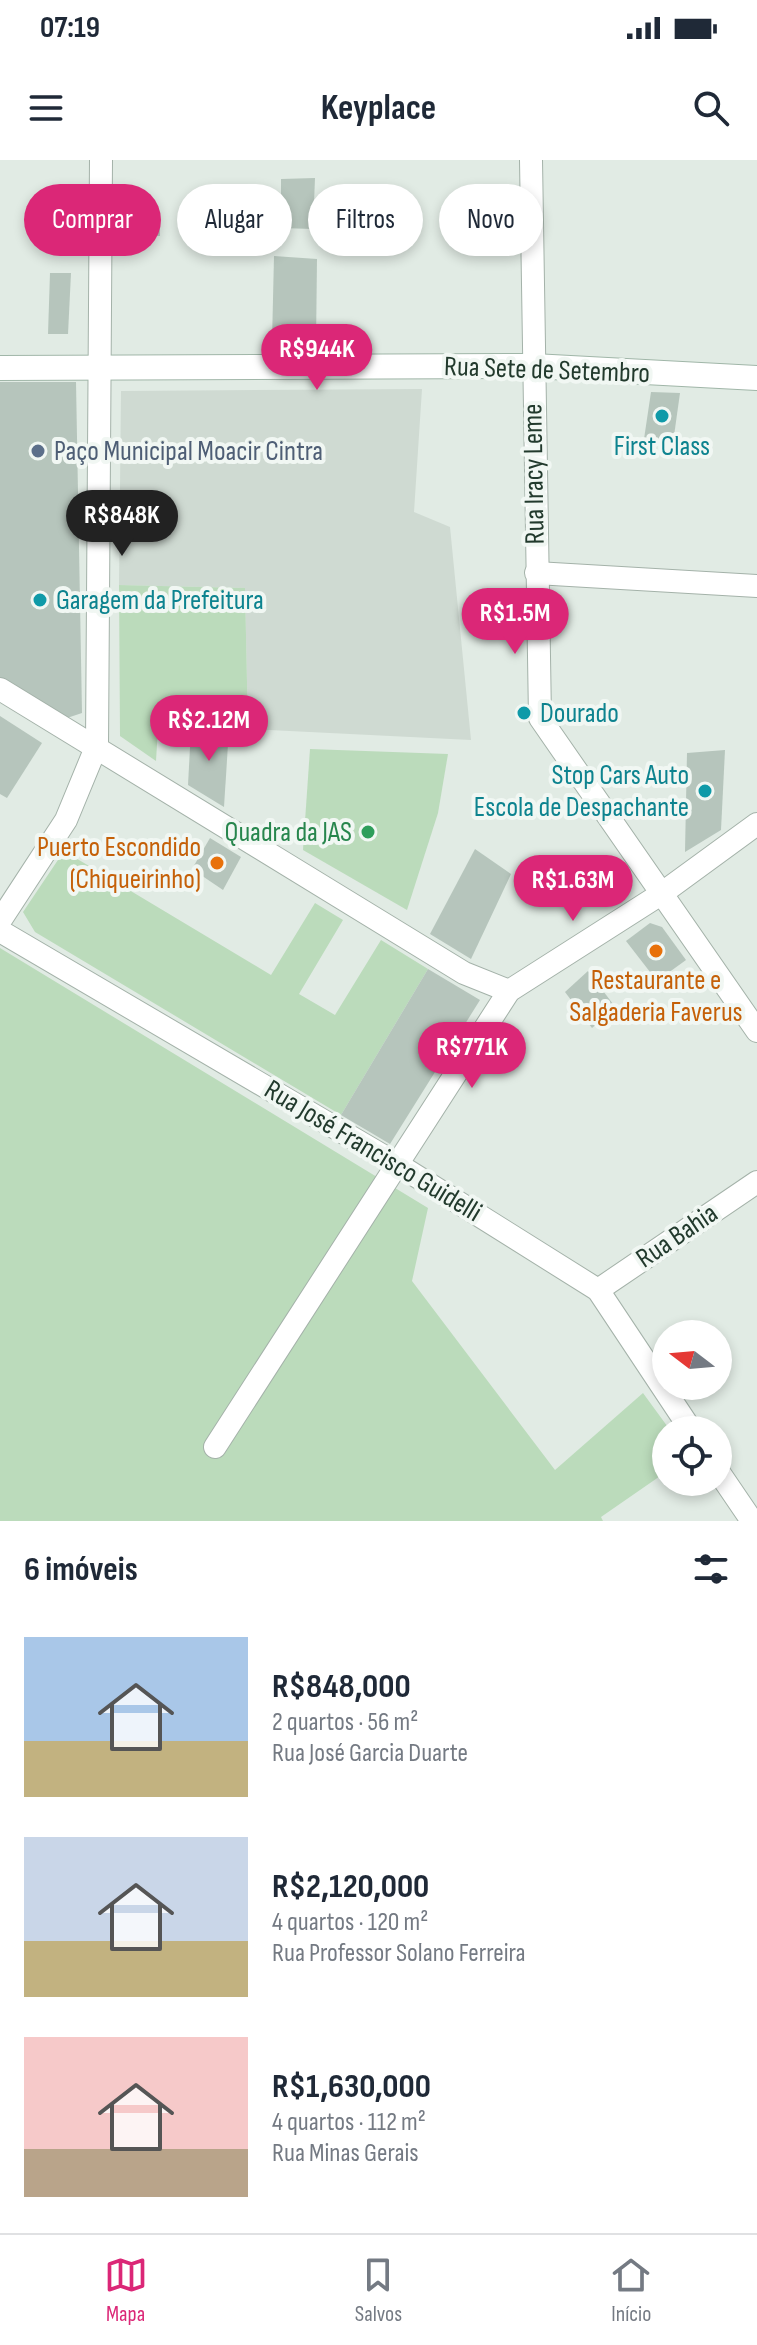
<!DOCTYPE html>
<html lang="pt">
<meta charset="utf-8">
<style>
body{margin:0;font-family:"Sofia Sans Condensed",sans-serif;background:#f2f2f3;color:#1f2937;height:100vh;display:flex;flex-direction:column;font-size:30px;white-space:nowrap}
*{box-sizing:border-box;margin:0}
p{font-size:26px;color:#747a83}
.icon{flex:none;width:44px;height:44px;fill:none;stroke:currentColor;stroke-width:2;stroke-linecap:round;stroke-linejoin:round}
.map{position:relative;height:1361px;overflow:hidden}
.side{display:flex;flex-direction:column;background:#fff;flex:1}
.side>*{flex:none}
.banner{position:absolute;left:24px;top:24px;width:710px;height:72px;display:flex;gap:16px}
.needle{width:52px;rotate:286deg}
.controls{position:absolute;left:652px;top:1160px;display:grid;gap:16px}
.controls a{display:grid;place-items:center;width:80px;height:80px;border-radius:50%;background:#fff;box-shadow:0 4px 12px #0003;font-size:40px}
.price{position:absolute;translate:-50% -68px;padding:0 18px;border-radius:28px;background:#db2777;color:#fff;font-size:26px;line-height:52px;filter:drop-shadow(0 2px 4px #0008)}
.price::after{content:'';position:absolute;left:50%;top:48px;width:24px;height:18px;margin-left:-12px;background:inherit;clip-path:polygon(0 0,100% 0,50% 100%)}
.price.on{background:#222;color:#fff}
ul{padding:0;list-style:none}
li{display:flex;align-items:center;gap:24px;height:200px;padding:0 24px}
li span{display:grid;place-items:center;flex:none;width:224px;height:160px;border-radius:0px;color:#555}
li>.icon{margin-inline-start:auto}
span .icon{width:96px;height:96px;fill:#fffc;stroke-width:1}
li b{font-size:34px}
h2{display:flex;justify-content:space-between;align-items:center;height:96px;padding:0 24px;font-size:34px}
.chip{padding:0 28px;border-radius:36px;background:#fff;box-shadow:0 4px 12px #0003;font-size:28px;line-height:72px}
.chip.on{background:#db2777;color:#fff}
.status{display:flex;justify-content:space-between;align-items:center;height:56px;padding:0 40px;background:#fff;direction:ltr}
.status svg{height:22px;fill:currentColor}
header{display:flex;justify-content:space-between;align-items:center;height:104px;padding:0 24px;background:#fff;font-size:36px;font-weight:700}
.menu{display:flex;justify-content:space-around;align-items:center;height:112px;border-top:2px solid #e0e1e3;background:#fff;font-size:22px;color:#747a83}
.menu a{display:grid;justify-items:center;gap:4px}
.menu .on{color:#db2777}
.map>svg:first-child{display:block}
.built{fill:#cfdad2}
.green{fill:#bbdbbb}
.building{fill:#b6c5bc}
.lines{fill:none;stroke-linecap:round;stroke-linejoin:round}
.street-casing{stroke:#a4b2a9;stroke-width:24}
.secondary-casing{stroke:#a0b6a8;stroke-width:26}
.street{stroke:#fff;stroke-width:22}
.secondary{stroke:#fff;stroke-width:24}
.culture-dot{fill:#0f9aa8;stroke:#f1f7f3;stroke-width:3}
.service-dot{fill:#5c6f8a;stroke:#f1f7f3;stroke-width:3}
.leisure-dot{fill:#2e9e5b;stroke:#f1f7f3;stroke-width:3}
.food-dot{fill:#e8710a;stroke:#f1f7f3;stroke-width:3}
.labels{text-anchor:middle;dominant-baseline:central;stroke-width:8;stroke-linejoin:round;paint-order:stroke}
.street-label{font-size:28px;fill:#223a2d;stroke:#f1f7f3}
.culture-label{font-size:28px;fill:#0d838f;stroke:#f1f7f3;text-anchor:start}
.service-label{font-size:28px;fill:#4e5e75;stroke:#f1f7f3;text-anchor:start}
.leisure-label{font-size:28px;fill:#27864d;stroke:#f1f7f3;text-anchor:end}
.food-label{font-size:28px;fill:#c56008;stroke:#f1f7f3;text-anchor:end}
</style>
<div class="status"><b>07:19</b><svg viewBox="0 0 49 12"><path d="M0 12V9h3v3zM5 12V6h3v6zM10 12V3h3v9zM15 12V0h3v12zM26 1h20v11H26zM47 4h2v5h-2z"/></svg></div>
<header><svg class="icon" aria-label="menu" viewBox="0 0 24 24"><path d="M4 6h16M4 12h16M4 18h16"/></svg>Keyplace<svg class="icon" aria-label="search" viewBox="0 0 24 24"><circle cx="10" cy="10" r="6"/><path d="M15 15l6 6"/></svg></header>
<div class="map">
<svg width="757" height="1361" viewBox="0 0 757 1361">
<rect width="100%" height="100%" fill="#e1ebe4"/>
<path class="built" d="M422 229 414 352 450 367 471 580 248 569 245 428 119 425 121 231Z"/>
<g class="green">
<path d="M119 425 245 428 248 569 158 568 156 601 120 576Z"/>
<path d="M310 589 448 594 438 653 407 750 303 690Z"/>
<path d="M64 691 271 815 315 743 343 760 299 834 335 855 381 780 428 809 341 955 35 772 23 752Z"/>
<path d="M0 788 428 1048 412 1121 555 1310 643 1233 670 1270H666V1312L601 1357 603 1361H0Z"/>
</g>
<g class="building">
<path d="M315 18 313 69 281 68V19Z"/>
<path d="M160 58V76L111 77V59Z"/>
<path d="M274 96 317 99 316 184 272 182Z"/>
<path d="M50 113H71L68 174H48Z"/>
<path d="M0 222H76L82 553 67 558 0 519Z"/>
<path d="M651 232 680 233 673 283 644 279Z"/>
<path d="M0 556 42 583 7 638 0 634Z"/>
<path d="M191 569H229L224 647 188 625Z"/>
<path d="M725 590 721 670 685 692 687 593Z"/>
<path d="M210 678 241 697 223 730 192 709Z"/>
<path d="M475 689 511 714 471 799 430 774Z"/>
<path d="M650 763 662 767 686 800 657 821 626 781Z"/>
<path d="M428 809 480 840 390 984 341 955Z"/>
<path d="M588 811 616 848 592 868 565 832Z"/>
</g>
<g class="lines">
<defs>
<g id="street">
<path d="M531 0 540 558 757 871"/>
<path d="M536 413 757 426"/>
<path d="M0 529 464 813 509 831"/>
<path d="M0 761 66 660 97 585 101 0"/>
<path d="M0 771 397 1004 598 1130 691 1270"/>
<path d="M598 1130 757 1022"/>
<path d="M215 1287 509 831 661 734 757 664"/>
<path d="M718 1311 752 1361"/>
</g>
<path id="secondary" d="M0 208 533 206 757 218"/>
</defs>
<use href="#street" class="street-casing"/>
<use href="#secondary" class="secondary-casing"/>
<use href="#street" class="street"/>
<use href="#secondary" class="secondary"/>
</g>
<g class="culture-dot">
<circle cx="662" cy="256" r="8"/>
<circle cx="40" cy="440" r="8"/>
<circle cx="524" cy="553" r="8"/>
<circle cx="705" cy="631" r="8"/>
</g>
<circle class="service-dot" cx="38" cy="291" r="8"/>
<circle class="leisure-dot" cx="368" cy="672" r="8"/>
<g class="food-dot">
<circle cx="217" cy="703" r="8"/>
<circle cx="656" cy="791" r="8"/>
</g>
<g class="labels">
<g class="street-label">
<text transform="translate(547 210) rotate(2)">Rua Sete de Setembro</text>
<text transform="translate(534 314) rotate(-91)">Rua Iracy Leme</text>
<text transform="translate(373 991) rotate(31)">Rua José Francisco Guidelli</text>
<text transform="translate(677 1076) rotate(-34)">Rua Bahia</text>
</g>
<g class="culture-label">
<text x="662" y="286" text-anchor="middle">First Class</text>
<text x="56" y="440">Garagem da Prefeitura</text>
<text x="540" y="553">Dourado</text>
<text x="689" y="615" text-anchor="end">Stop Cars Auto<tspan x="689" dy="32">Escola de Despachante</tspan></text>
</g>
<g class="service-label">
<text x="54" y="291">Paço Municipal Moacir Cintra</text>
</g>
<g class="leisure-label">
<text x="352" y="672">Quadra da JAS</text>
</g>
<g class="food-label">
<text x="201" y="687">Puerto Escondido<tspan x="201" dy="32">(Chiqueirinho)</tspan></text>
<text x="656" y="820" text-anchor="middle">Restaurante e<tspan x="656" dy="32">Salgaderia Faverus</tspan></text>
</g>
</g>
</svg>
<div class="controls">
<a><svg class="needle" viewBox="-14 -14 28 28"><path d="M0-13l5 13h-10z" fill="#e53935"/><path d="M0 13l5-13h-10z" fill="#747a83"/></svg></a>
<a><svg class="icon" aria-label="locate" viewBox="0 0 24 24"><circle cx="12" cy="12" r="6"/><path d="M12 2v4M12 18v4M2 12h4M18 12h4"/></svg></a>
</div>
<b class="price" style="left:317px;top:232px">R$944K</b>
<b class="price on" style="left:122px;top:398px">R$848K</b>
<b class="price" style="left:515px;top:496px">R$1.5M</b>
<b class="price" style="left:209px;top:603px">R$2.12M</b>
<b class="price" style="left:573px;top:763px">R$1.63M</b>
<b class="price" style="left:472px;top:930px">R$771K</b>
<div class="banner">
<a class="chip on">Comprar</a>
<a class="chip">Alugar</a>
<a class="chip">Filtros</a>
<a class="chip">Novo</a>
</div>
</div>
<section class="side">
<h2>6 imóveis<svg class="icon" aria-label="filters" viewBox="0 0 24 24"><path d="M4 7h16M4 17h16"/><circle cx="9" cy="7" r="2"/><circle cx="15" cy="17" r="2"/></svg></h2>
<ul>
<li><span style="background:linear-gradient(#a9c7e8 65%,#c2b280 0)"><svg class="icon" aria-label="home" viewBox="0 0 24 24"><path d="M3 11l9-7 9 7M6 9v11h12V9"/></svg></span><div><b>R$848,000</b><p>2 quartos · 56 m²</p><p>Rua José Garcia Duarte</p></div></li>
<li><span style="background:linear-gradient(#c9d6e8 65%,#c2b280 0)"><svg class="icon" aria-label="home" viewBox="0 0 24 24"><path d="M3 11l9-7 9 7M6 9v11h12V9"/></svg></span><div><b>R$2,120,000</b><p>4 quartos · 120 m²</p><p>Rua Professor Solano Ferreira</p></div></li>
<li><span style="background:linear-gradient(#f6c9c9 70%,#b9a48a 0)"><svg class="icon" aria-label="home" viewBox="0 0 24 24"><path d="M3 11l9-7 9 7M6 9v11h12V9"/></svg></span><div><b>R$1,630,000</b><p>4 quartos · 112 m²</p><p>Rua Minas Gerais</p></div></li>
</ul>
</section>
<nav class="menu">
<a class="on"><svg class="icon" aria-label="map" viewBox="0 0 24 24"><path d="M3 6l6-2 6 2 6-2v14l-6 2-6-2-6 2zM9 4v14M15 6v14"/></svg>Mapa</a>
<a><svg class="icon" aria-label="saved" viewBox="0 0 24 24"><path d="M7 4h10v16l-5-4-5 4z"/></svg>Salvos</a>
<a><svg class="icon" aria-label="home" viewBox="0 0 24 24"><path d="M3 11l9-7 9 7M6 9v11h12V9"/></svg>Início</a>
</nav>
